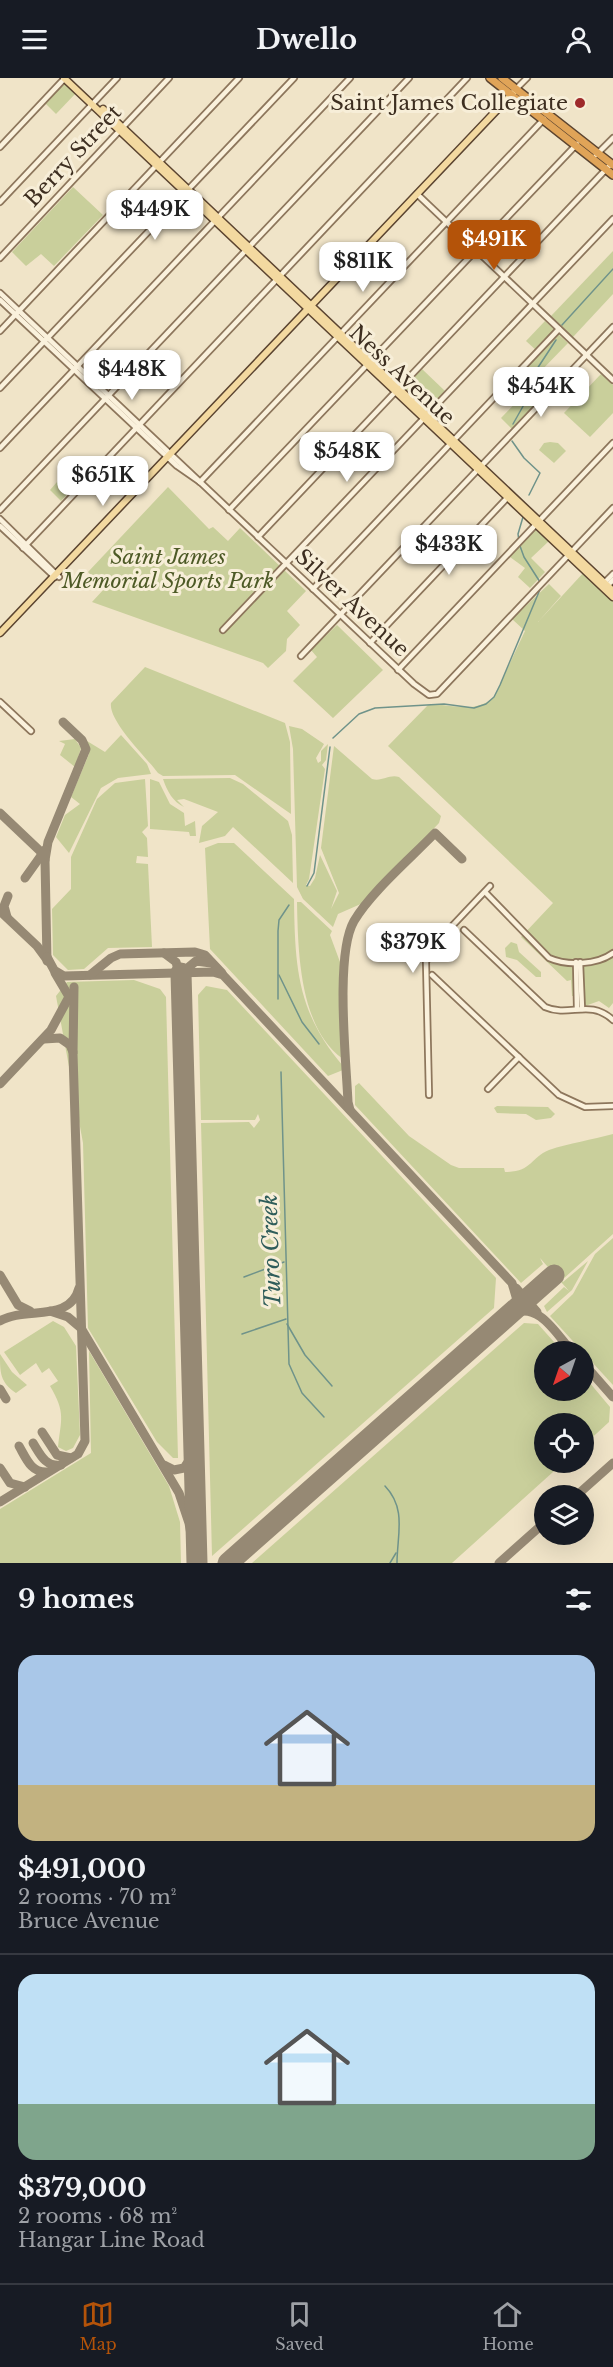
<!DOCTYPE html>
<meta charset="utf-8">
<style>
body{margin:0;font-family:"Libre Baskerville",serif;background:#20242c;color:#f1f3f6;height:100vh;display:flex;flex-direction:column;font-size:22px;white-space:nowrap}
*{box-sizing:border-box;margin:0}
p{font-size:20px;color:#9ea1a6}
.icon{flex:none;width:33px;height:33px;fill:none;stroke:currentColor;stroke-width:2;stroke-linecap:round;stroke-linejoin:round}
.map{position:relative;height:1485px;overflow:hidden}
.side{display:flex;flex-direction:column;background:#171b24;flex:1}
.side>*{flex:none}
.needle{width:39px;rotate:220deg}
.buttons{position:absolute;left:534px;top:1263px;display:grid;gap:12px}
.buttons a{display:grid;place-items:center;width:60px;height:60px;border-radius:50%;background:#171b24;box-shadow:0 6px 24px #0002;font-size:30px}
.price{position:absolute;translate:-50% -51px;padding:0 14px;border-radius:12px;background:#fff;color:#222;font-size:20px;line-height:39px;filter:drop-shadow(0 2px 3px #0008)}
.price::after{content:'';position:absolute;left:50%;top:36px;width:18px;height:14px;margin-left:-9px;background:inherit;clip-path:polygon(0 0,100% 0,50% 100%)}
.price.selected{background:#b45309;color:#fff}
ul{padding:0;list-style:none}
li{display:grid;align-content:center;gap:12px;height:318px;padding:0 18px}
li+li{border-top:2px solid #363941}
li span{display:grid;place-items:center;height:186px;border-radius:18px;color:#555}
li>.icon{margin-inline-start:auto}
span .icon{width:108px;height:108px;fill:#fffc;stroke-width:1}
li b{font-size:26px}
h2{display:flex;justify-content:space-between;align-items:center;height:72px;padding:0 18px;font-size:26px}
header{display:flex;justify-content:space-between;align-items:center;height:78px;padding:0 18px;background:#171b24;font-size:27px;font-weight:700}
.dock{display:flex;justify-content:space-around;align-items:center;height:84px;border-top:2px solid #363941;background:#171b24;font-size:16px;color:#9ea1a6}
.dock a{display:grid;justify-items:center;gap:3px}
.dock .selected{color:#b45309}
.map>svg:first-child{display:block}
.green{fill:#c9cf9b}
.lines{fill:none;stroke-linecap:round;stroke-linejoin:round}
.stream{stroke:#6f938a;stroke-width:1.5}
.taxiway{stroke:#968974;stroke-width:9}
.runway{stroke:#968974;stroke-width:21}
.minor-casing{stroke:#8d765c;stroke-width:8}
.major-casing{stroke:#5b4430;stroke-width:9}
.highway-casing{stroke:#5b4430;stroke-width:10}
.minor{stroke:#faf1dc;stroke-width:4.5}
.major{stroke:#f3d9a0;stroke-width:6}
.highway{stroke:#e0a458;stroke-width:7}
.poi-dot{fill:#9e2a2b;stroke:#f7eed8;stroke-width:2}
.labels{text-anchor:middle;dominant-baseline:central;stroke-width:6;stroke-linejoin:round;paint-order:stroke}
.poi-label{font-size:21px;fill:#3d2e20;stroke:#f7eed8;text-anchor:end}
.street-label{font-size:21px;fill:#3d2e20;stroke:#f7eed8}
.park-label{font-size:21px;font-style:italic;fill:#4d5a26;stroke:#f7eed8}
.water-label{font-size:22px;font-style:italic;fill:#2f5d5a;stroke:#f7eed8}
</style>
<header><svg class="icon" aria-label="menu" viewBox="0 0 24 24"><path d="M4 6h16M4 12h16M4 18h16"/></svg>Dwello<svg class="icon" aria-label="person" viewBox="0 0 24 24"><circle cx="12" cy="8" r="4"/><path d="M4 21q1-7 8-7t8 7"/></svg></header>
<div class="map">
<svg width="613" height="1485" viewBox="0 0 613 1485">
<rect width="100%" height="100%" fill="#f0e4c8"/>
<g class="green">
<path d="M64 4 76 15 56 36 45 25Z"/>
<path d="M73 109 103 137 54 188 41 176 26 188 12 174Z"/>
<path d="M613 173V216L573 259 551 238Z"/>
<path d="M545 243 556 253 537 273 526 263Z"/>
<path d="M558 256 568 265 537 297 552 311 513 352 501 340 526 314 514 303Z"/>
<path d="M422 291 445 313 427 332 404 310Z"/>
<path d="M601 296 613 307V335L590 359 564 335Z"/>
<path d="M550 364 558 365 566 373 554 385 539 372 544 365Z"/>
<path d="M64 396 76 407 61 423 50 412Z"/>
<path d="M168 409 209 451 213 449 228 463 240 450 306 513 287 533 300 547 287 561 286 573 268 590 263 585 92 524 104 511 88 494Z"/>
<path d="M534 451 549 463 531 480 545 494 530 510 518 499 525 490 510 479Z"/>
<path d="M585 493 613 519V925L609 930 599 923 585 928 584 918H572L571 902 567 903 521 859 553 825 388 668 428 627C451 625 474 637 494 619L525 553 512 541 549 506 561 518 538 544Z"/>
<path d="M337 547 383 592 333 640 293 603 317 579 311 572Z"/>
<path d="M145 589 285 645 290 664 291 736 235 697 163 698 158 695C147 680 108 643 111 625Z"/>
<path d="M289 648 302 651 324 666 316 680 318 685 321 683V673L328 666 326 682 322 687 325 691 309 801 306 807 310 808 315 800 320 777 337 813 331 831 339 815 321 770 334 668 372 701C382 704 389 696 399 699L441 738 439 745 363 825 338 836 333 849 303 821 297 809 293 671Z"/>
<path d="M121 657 147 686 151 696 118 700 101 710 69 775 56 759 65 737 80 726 71 719 89 676 87 663 105 674Z"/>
<path d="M75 661 81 670 75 689 60 677 65 666 59 663Z"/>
<path d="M230 700 243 706 288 743 292 757 293 805 233 749 225 758 199 765 202 748 218 734 184 721 177 722 184 729C173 724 167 713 163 701Z"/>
<path d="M145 701 148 748 142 754 147 760 148 779 137 778 136 785 148 786 152 869 108 870 84 891 68 892 53 877 52 831 71 811V779L97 721 115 705Z"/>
<path d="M150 701 159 704 170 726 184 735 185 748 195 743 196 758H190L189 754 150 751Z"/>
<path d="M218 765H234L294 821C295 889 297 934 343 988V992L328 998 210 871 205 770Z"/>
<path d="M297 824H301L332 853 330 857 340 884 343 981C299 950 298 872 297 824Z"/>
<path d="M511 864 517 866 519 874 541 894V899H536L517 882 506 879 505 870Z"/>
<path d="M134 902 160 911 166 919 178 1380H173L157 1364 88 1250 83 1065 56 918 67 904Z"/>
<path d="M206 908 227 912 496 1200 494 1230 212 1478 201 1045 249 1044 254 1050 260 1042 258 1036 255 1042H201L198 917Z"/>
<path d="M359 1005 409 1058 451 1087 459 1090H504L505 1094C532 1094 530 1080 549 1072 569 1065 592 1062 613 1056V1156L562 1202 563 1204 588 1183 572 1212 547 1234 544 1228 564 1209 569 1213 540 1180 543 1186 521 1205 355 1027V1008Z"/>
<path d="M497 1028 548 1029 555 1036 551 1040 536 1042 526 1036 497 1035 494 1030Z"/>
<path d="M613 1160V1307L550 1238 573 1216 595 1176Z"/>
<path d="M53 1243 64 1249 76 1268 80 1357 73 1370 66 1373 58 1369C61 1341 66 1335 50 1308L58 1303 49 1290 42 1295 36 1285 20 1297 4 1274Z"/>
<path d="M524 1245 538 1246 562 1273 544 1274V1312H584V1298L610 1329 609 1344 584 1367V1346H544V1384L563 1385 452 1485H252Z"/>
<path d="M89 1273 169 1408 180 1444 181 1485H0V1431L91 1375Z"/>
<path d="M0 1276 12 1294 27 1307 16 1315C0 1304 0 1295 0 1276Z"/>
</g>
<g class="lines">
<g class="stream">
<path d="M562 247 613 191"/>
<path d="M513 346 526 323 535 294 556 262"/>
<path d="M512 363 524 380 540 395 529 417"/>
<path d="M519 463 518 456 523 439"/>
<path d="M520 468 524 479 540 504"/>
<path d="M333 660 359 636 375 630 444 626 474 630 486 626 494 619 500 607 541 509"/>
<path d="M307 808 314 795 330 669"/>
<path d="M279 897 302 944 319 966"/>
<path d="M278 921V853L279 842 289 827"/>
<path d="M281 994 289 1286 302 1315 324 1339"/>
<path d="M244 1199 284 1184"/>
<path d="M287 1246 305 1277 332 1308"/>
<path d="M242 1256 286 1241"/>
<path d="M385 1408C407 1431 397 1457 397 1485"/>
<path d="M390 1485 396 1475"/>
</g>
<g class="taxiway">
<path d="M0 735 40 773 45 782 47 883"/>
<path d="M45 782 48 764 86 671 82 662 63 644"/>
<path d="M25 800 45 772"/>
<path d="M0 833 37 868 48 883"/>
<path d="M7 839 4 828 8 818"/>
<path d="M164 875 176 884 180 899"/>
<path d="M47 879 54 892 64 898 213 894 223 897 512 1205 517 1222 507 1238"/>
<path d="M55 895 71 922"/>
<path d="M90 897 111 880 120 876 195 874 205 877 222 895"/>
<path d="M183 945 184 893 196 883 211 885"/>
<path d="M44 961 60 960 70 967 73 974"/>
<path d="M0 1006 51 952 70 917"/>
<path d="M350 1032 348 1024C346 981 335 876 354 843 371 814 411 780 435 755L462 781"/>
<path d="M0 1197 18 1227 30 1233"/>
<path d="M516 1210 537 1234"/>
<path d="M50 1233 68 1239 81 1250 179 1415 189 1445 196 1485"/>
<path d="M510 1237C537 1221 556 1255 572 1274"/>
<path d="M0 1243C25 1228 70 1245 79 1210"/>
<path d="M584 1286 613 1319"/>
<path d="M0 1311 6 1321"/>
<path d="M42 1354 57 1377 71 1380"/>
<path d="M33 1365C40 1376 45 1389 61 1387"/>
<path d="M19 1368C26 1380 31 1395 47 1394"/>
<path d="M164 1387 174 1392 184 1390 194 1375"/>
<path d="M0 1390 10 1405 25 1409"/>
<path d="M576 1418 613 1385"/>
<path d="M0 1424 78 1376 85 1363 73 976 74 909"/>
<path d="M499 1485 544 1445"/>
</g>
<g class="runway">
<path d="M181 895 197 1485"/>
<path d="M228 1485 554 1197"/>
</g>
<defs>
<g id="minor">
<path d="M516 11 527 0"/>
<path d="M0 69 65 0"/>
<path d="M596 77 613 60"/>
<path d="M417 116 613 302"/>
<path d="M0 124 117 0"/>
<path d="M0 180 169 0"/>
<path d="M0 215 414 606 429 617 437 616 613 430"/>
<path d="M0 222 177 388 200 404"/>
<path d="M0 253 239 0"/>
<path d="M0 310 294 0"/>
<path d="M0 370 350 0"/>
<path d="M200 404 544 41"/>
<path d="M0 432 409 0"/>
<path d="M229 432 577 66"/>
<path d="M0 441 59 499"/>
<path d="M0 448 55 499"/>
<path d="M258 459 611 86"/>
<path d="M23 470 467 0"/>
<path d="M602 507 613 496"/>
<path d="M606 509 613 502"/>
<path d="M313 511 559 251"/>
<path d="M223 552 613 141"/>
<path d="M370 565 508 419"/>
<path d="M301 578 613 249"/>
<path d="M398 592 613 365"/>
<path d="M0 624 31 653"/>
<path d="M485 814 549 880C567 888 597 887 613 875"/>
<path d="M464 852 545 929C570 940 589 920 613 942"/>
<path d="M576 884 577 931"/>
<path d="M580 884 582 931"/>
<path d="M432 897 559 1017 585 1029 613 1028"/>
<path d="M488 1011 519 979"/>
<path d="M429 1017 426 884 436 865 490 808"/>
</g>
<g id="major">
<path d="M64 0 613 519"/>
<path d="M103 31 613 513"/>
<path d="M0 555 514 14"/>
</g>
<g id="highway">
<path d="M490 0 613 97"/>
<path d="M502 0 613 87"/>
</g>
</defs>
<use href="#minor" class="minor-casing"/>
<use href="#major" class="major-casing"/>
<use href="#highway" class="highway-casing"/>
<use href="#minor" class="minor"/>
<use href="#major" class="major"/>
<use href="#highway" class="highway"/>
</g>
<circle class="poi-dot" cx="580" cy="25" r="6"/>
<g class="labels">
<g class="poi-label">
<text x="568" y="25">Saint James Collegiate</text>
</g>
<g class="street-label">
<text transform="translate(73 78) rotate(-47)">Berry Street</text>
<text transform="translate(402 297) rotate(43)">Ness Avenue</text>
<text transform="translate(352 525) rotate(43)">Silver Avenue</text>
</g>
<g class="park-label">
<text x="168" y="479">Saint James<tspan x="168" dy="24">Memorial Sports Park</tspan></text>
</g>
<g class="water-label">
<text transform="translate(271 1173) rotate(-92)">Turo Creek</text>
</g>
</g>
</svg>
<div class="buttons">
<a><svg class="needle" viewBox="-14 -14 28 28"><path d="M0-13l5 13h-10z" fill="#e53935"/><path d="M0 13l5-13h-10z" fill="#9ea1a6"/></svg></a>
<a><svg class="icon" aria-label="locate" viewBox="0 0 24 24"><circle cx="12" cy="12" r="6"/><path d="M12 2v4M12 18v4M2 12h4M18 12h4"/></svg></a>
<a><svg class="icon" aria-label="layers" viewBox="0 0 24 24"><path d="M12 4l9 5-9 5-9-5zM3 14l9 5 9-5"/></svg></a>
</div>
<b class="price" style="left:155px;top:163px">$449K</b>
<b class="price selected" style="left:494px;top:193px">$491K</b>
<b class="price" style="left:363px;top:215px">$811K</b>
<b class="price" style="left:132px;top:323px">$448K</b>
<b class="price" style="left:541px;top:340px">$454K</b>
<b class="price" style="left:347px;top:405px">$548K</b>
<b class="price" style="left:103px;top:429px">$651K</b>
<b class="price" style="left:449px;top:498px">$433K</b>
<b class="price" style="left:413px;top:896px">$379K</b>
</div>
<section class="side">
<h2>9 homes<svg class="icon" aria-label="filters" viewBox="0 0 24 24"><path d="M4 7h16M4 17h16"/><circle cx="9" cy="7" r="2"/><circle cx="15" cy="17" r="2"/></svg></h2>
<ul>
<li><span style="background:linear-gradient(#a9c7e8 70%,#c2b280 0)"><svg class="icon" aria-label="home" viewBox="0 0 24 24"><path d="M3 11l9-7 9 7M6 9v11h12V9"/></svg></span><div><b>$491,000</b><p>2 rooms · 70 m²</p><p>Bruce Avenue</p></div></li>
<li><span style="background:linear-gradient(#bfe0f5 70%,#7fa58c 0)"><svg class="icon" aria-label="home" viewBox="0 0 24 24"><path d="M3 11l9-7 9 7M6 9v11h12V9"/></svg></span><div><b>$379,000</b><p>2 rooms · 68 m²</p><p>Hangar Line Road</p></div></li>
</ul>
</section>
<nav class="dock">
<a class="selected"><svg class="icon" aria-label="map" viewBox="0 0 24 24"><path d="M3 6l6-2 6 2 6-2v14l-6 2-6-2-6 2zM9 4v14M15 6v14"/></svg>Map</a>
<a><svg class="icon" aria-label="saved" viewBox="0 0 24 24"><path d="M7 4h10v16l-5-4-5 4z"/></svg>Saved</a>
<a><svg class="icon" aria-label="home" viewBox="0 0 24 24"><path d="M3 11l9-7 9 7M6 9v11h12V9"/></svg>Home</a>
</nav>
